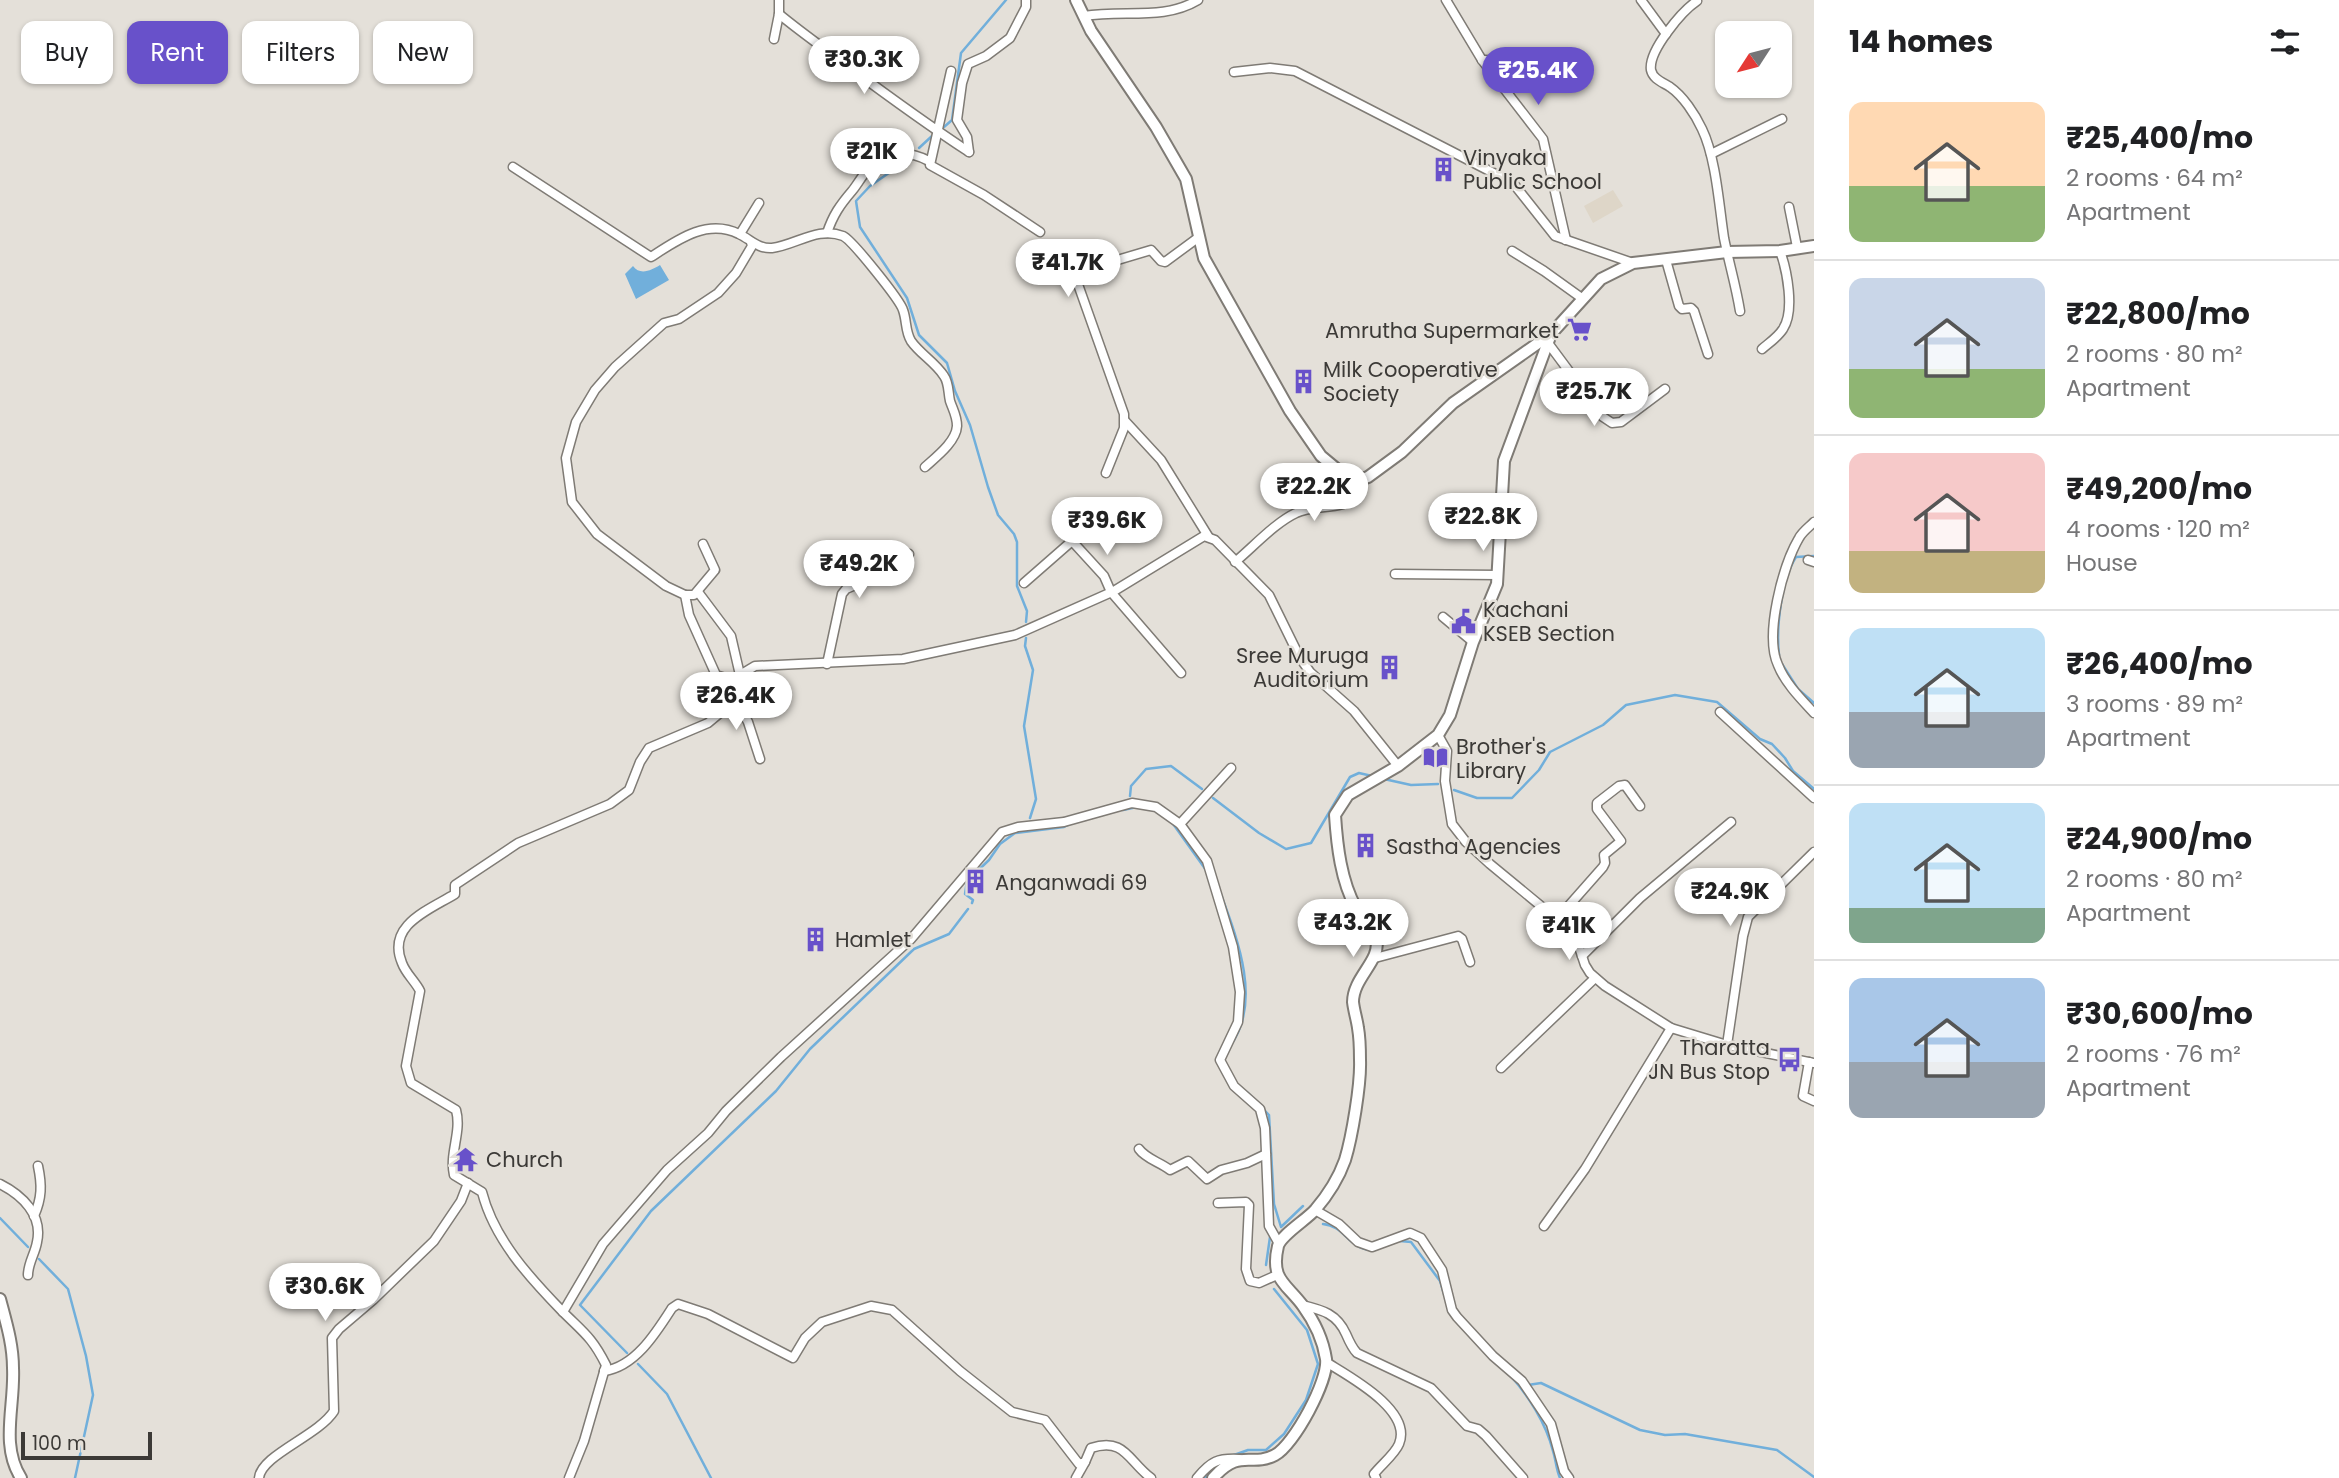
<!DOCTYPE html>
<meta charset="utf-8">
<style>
body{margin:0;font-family:Poppins,sans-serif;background:#f6f6f6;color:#202124;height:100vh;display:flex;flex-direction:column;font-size:26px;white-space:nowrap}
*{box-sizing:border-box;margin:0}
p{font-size:23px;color:#757577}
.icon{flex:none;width:38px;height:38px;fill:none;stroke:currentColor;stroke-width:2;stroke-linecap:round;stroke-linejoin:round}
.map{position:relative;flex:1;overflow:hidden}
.details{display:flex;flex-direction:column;background:#fff;width:525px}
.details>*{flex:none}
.guide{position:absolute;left:21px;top:21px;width:665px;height:63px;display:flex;gap:14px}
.needle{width:46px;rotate:234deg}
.fabs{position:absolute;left:1715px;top:21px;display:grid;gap:14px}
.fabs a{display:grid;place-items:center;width:77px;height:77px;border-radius:14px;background:#fff;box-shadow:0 2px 5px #0004;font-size:35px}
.scale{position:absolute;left:21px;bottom:18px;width:131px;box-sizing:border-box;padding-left:7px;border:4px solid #3c3a37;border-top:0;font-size:19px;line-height:24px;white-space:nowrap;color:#3c3a37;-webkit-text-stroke:5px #e4e0d9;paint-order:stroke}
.price{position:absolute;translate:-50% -60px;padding:0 16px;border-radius:24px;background:#fff;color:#222;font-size:23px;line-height:46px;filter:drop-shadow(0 2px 4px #0008)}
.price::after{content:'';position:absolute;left:50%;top:42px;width:21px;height:16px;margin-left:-10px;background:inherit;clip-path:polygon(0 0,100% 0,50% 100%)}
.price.active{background:#6851ca;color:#fff}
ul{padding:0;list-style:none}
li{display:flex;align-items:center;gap:21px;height:175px;padding:0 35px}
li+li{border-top:2px solid #e0e0e0}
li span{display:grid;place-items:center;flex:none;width:196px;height:140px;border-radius:14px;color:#555}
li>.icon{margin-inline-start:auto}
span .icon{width:84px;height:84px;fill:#fffc;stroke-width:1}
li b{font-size:30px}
h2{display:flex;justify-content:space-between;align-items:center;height:84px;padding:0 35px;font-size:30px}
.chip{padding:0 24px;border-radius:14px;background:#fff;box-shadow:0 2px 5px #0004;font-size:24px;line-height:63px}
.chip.active{background:#6851ca;color:#fff}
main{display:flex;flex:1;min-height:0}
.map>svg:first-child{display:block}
.built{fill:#ded6c8}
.water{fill:#71afdb}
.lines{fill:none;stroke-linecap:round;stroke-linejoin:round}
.stream{stroke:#71afdb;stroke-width:2.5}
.minor-casing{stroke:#7f7b75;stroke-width:11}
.secondary-casing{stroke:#7f7b75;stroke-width:14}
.minor{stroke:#fff;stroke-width:8}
.secondary{stroke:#fff;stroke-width:10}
.labels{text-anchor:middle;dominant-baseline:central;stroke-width:5;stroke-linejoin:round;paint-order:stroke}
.poi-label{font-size:21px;fill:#3c3a37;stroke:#e4e0d9;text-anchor:start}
</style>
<main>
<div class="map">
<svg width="1814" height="1478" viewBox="0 0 1814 1478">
<rect width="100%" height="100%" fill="#e4e0d9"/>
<path class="built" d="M1613 190 1623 206 1593 223 1584 206Z"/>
<path class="water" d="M660 265 669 280 636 299 625 274 633 266C640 276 652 270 660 265Z"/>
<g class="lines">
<g class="stream">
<path d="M944 127 952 120 961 53 1006 0"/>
<path d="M919 148 932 136"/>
<path d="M909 159 870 186 856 201 860 227 907 298 919 335 947 363 955 391 970 425 988 487 998 515 1014 534 1017 542V586L1027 611 1026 622"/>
<path d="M1026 638 1025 646 1033 670 1024 726 1036 799 1030 818"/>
<path d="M1779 655C1776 628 1781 580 1796 557L1814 556"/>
<path d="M1782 664 1798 689 1814 703"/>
<path d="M1384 779 1411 785 1438 784"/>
<path d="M1454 790 1477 798H1512L1539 770 1550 752 1603 725 1626 705 1675 695 1717 702 1760 739 1772 744 1785 758 1793 771 1814 789"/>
<path d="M1130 796 1131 786 1146 769 1171 766 1202 789"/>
<path d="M1213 798 1259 833 1286 849 1311 843 1350 777 1359 773 1372 776"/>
<path d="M1123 810 1137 807"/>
<path d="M1171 821 1206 870"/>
<path d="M1221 895C1238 940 1262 1003 1230 1046"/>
<path d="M972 903 973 900 965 894 967 881 989 860 1000 844 1015 833 1064 827 1070 824"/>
<path d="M1247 1092 1269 1115 1274 1204 1281 1227 1303 1206"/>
<path d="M0 1218 28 1247"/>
<path d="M1323 1224C1345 1226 1347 1247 1370 1250"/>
<path d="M1400 1241 1411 1242 1440 1281 1444 1294"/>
<path d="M39 1259 68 1289 86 1356 93 1395 75 1478"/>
<path d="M1266 1265 1270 1237"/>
<path d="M627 1353 580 1305 651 1211 776 1091 810 1049 914 949 949 934 968 909"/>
<path d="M638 1364 667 1394 711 1478"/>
<path d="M1509 1374C1528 1395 1546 1423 1553 1451 1556 1460 1556 1469 1560 1478"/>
<path d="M1528 1385 1541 1383 1640 1430 1665 1435 1685 1434 1777 1450 1814 1477"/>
<path d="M1234 1455 1248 1450H1266L1284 1434 1306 1400 1318 1364 1307 1330 1274 1289"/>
<path d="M1204 1478 1219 1465"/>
</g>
<defs>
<g id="minor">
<path d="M1446 0 1482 60 1543 139 1566 240"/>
<path d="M1641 0 1666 34"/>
<path d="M1697 1C1682 11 1648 51 1651 70 1653 79 1662 82 1670 87 1683 96 1695 114 1702 129 1716 158 1719 205 1724 238 1729 263 1736 286 1740 311"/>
<path d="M779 14C802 33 825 49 849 67 888 96 928 125 969 152"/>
<path d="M1084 16C1123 9 1163 21 1198 0"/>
<path d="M774 39 779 14V0"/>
<path d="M1482 60 1564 62"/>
<path d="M951 71 930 165 984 195 1040 232"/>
<path d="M1234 72 1270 68 1295 71 1513 183 1555 236 1633 263"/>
<path d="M969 152 967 137 957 120 962 83 968 64 986 56 1010 38 1026 7V0"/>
<path d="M1711 154 1782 119"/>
<path d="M513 167 651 257C677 240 707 218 739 234 750 239 758 249 772 248 796 245 818 226 843 236 852 240 900 300 903 310 907 321 905 331 911 341 920 354 935 362 944 376 949 383 948 392 950 401 953 410 957 416 957 426 956 442 936 457 925 467"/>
<path d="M1789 207 1797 247"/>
<path d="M827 233C833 215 840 205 852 191 857 185 860 179 865 173 883 151 906 149 929 161"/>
<path d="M740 234 759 203"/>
<path d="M1512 251 1544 271 1583 299"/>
<path d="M1666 260 1679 306 1682 309 1691 308 1694 311 1708 354"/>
<path d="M1548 343 1603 417 1612 423 1621 422 1665 389"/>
<path d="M1762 349C1769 343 1778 337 1783 329 1795 311 1787 270 1780 251"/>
<path d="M1125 421 1161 460 1208 536"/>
<path d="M1106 473 1124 428V414L1074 273 1151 250 1161 261 1165 262 1199 237"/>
<path d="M1814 522C1809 527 1802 532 1799 538 1783 565 1764 635 1778 665 1785 683 1801 699 1814 713"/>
<path d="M1808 560 1814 562"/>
<path d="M1235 562C1253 547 1276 522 1296 513 1314 504 1346 511 1359 494L1356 481"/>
<path d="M1395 574 1498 575"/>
<path d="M1024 583 1072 541 1104 576 1111 592 1181 673"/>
<path d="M698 592 731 636 740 675"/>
<path d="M685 595H694L715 570 703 544"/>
<path d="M1443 617 1473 642"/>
<path d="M827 664 842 594 846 589 888 571 899 565 909 554"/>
<path d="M737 682 716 675 689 615 685 595 666 586 597 534 572 502 566 458 576 422 595 390 615 367 664 323 679 319 718 293 736 273 752 246 751 242"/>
<path d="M733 694 748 722 760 759"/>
<path d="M1720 712 1814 798"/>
<path d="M1438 735 1447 751 1445 781 1452 824 1466 842 1490 864 1570 930 1576 938 1585 965 1590 973 1605 986 1671 1028 1727 1045 1814 1063"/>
<path d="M1180 824 1231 768"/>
<path d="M1558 918 1603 867 1605 863 1604 855 1621 841 1597 809V803L1619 786 1625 785 1640 806"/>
<path d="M1582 956 1640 898 1731 822"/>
<path d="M1375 958 1458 936 1462 939 1470 962"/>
<path d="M1727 1045 1743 936 1748 917 1814 852"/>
<path d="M1809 1062 1803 1096 1814 1101"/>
<path d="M1501 1068 1595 978"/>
<path d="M1139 1149C1146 1159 1160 1162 1170 1170L1188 1161 1207 1179 1221 1170 1247 1163 1266 1154"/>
<path d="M0 1184C22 1195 43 1215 37 1242 35 1254 28 1263 28 1275"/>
<path d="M1218 1203 1246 1202 1249 1205 1246 1269 1250 1281 1259 1283 1277 1275"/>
<path d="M1315 1210 1339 1224 1358 1242 1372 1247 1410 1233 1421 1238 1442 1270 1452 1310 1457 1317 1493 1356 1522 1381 1551 1424 1564 1471 1569 1478"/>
<path d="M34 1216C42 1198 42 1185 38 1166"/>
<path d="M1544 1226 1585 1169 1671 1028"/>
<path d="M1302 1305C1323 1310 1337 1314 1346 1334 1349 1341 1352 1348 1357 1353L1431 1388 1467 1426 1478 1429 1486 1436 1523 1478"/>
<path d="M563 1312 603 1244 667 1170 708 1133 726 1111 781 1057 911 939 1002 832 1018 827 1064 822 1132 803 1156 807 1180 824 1207 861 1233 947 1240 992 1238 1022 1220 1060 1234 1086 1260 1109 1265 1128 1269 1226 1278 1242"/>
<path d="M1326 1362C1348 1376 1413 1410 1399 1444 1395 1454 1381 1465 1374 1474L1376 1478"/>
<path d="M604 1371C635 1367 656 1333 672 1308L678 1304 708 1314 793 1358 805 1338 822 1322 871 1306 892 1310 960 1371 1012 1412 1045 1420 1079 1464 1085 1462 1091 1448C1125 1437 1128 1461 1151 1478"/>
<path d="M259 1478C261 1455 318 1436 334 1411L332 1338 339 1329 373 1300 434 1241 461 1201 468 1183"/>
<path d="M569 1478 584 1441 606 1365C592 1337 583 1332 562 1311 529 1277 494 1239 482 1192L454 1175C449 1153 462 1132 456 1110L411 1083 406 1066 420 991C415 981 406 974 402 963 386 925 429 910 455 894V885L518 843 610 804 629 790 640 762 649 748 708 723 720 713 733 694 740 675 755 666 903 659 1015 635 1114 591 1204 536 1215 540 1269 595 1300 658 1310 672 1354 711 1398 766"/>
<path d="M1076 1478 1085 1462"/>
<path d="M1197 1478C1211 1461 1218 1458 1239 1459"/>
</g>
<g id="secondary">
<path d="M1076 0 1091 31 1156 127 1186 179 1204 258 1290 411 1321 456 1345 476 1356 481 1368 477 1402 452 1453 403 1551 334 1601 279 1633 263 1727 252 1780 251 1814 246"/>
<path d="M0 1299C6 1322 13 1344 13 1368 15 1406 0 1445 21 1478"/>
<path d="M1213 1478C1241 1447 1250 1468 1275 1455 1294 1445 1329 1380 1326 1359 1323 1340 1314 1321 1303 1306 1286 1283 1270 1280 1278 1246 1281 1235 1306 1220 1315 1210 1327 1196 1339 1177 1345 1160 1352 1137 1361 1084 1360 1060 1360 1050 1360 1039 1358 1028 1357 1020 1354 1011 1353 1002 1353 977 1382 960 1376 939 1372 928 1361 918 1356 908 1341 881 1337 846 1335 815L1348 795 1398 766 1438 735 1450 715 1473 642 1497 584 1504 461 1551 334"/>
</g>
</defs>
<use href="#minor" class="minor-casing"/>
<use href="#secondary" class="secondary-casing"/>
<use href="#minor" class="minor"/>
<use href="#secondary" class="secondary"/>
</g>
<defs>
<symbol id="building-bare" viewBox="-9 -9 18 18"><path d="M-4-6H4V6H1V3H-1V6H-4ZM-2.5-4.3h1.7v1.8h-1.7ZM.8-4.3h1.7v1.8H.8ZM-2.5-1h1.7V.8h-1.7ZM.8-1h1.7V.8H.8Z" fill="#6851ca" stroke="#e4e0d9" stroke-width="2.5" paint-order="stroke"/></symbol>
<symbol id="supermarket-bare" viewBox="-9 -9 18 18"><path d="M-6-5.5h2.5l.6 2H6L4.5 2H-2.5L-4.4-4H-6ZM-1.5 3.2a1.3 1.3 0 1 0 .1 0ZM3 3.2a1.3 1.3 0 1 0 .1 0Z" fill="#6851ca" stroke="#e4e0d9" stroke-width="2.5" paint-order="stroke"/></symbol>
<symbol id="civic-bare" viewBox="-9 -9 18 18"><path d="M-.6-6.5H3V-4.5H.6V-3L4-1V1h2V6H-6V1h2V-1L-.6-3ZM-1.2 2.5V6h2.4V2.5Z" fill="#6851ca" stroke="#e4e0d9" stroke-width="2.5" paint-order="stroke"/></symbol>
<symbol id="library-bare" viewBox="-9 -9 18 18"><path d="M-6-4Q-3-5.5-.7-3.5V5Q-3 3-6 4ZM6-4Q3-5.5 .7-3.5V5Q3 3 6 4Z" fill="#6851ca" stroke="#e4e0d9" stroke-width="2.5" paint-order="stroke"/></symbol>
<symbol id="bus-bare" viewBox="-9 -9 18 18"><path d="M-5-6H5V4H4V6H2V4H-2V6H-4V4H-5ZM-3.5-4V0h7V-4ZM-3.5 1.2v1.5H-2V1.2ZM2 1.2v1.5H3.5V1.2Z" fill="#6851ca" stroke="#e4e0d9" stroke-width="2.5" paint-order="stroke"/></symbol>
<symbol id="temple-bare" viewBox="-9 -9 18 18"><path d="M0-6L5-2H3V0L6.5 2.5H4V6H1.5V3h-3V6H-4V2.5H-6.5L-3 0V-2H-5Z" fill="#6851ca" stroke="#e4e0d9" stroke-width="2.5" paint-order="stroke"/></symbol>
</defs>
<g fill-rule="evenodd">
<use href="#building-bare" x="1426" y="152" width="35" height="35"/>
<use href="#supermarket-bare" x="1562" y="312" width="35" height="35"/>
<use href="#building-bare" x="1286" y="364" width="35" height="35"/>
<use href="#civic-bare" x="1446" y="604" width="35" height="35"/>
<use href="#building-bare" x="1372" y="650" width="35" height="35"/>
<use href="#library-bare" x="1418" y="740" width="35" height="35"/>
<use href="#building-bare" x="1348" y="828" width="35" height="35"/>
<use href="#building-bare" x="958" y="864" width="35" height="35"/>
<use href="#building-bare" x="798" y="922" width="35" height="35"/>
<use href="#bus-bare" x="1772" y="1042" width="35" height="35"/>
<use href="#temple-bare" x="448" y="1142" width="35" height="35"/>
</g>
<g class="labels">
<g class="poi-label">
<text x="1463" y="157">Vinyaka<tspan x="1463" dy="24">Public School</tspan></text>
<text x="1559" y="330" text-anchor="end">Amrutha Supermarket</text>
<text x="1323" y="369">Milk Cooperative<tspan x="1323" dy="24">Society</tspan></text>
<text x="1483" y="609">Kachani<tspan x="1483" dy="24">KSEB Section</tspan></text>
<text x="1369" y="655" text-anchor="end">Sree Muruga<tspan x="1369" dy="24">Auditorium</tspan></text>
<text x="1456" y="746">Brother's<tspan x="1456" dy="24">Library</tspan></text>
<text x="1386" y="846">Sastha Agencies</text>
<text x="995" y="882">Anganwadi 69</text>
<text x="835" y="939">Hamlet</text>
<text x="1770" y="1047" text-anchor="end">Tharatta<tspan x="1770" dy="24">JN Bus Stop</tspan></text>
<text x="486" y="1159">Church</text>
</g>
</g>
</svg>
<div class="fabs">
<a><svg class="needle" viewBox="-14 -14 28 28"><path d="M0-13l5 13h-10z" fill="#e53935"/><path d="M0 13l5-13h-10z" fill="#757577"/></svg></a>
</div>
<div class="scale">100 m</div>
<b class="price" style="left:864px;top:96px">₹30.3K</b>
<b class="price active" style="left:1538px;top:107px">₹25.4K</b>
<b class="price" style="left:872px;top:188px">₹21K</b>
<b class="price" style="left:1068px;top:299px">₹41.7K</b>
<b class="price" style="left:1594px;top:428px">₹25.7K</b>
<b class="price" style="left:1314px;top:523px">₹22.2K</b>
<b class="price" style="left:1483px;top:553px">₹22.8K</b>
<b class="price" style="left:1107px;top:557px">₹39.6K</b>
<b class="price" style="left:859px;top:600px">₹49.2K</b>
<b class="price" style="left:736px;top:732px">₹26.4K</b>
<b class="price" style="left:1730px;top:928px">₹24.9K</b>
<b class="price" style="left:1353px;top:959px">₹43.2K</b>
<b class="price" style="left:1569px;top:962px">₹41K</b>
<b class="price" style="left:325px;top:1323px">₹30.6K</b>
<div class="guide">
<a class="chip">Buy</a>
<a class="chip active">Rent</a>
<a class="chip">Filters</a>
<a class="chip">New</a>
</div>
</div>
<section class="details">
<h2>14 homes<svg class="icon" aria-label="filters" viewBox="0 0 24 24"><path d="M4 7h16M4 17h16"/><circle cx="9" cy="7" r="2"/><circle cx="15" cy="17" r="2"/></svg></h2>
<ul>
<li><span style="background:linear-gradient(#ffd9b3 60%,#8fb573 0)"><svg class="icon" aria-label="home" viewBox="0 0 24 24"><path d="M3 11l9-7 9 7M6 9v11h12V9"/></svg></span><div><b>₹25,400/mo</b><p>2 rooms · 64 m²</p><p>Apartment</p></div></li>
<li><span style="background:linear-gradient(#c9d6e8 65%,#8fb573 0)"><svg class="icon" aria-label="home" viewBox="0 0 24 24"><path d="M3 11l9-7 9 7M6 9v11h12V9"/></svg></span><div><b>₹22,800/mo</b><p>2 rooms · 80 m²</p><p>Apartment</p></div></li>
<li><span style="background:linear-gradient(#f6c9c9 70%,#c2b280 0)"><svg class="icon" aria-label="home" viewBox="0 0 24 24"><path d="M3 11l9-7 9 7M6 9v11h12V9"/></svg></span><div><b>₹49,200/mo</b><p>4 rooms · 120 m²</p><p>House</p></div></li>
<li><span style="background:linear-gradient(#bfe0f5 60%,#9aa5b1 0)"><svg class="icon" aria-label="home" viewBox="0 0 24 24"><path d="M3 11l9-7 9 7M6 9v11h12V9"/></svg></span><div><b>₹26,400/mo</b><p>3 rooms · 89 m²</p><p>Apartment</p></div></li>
<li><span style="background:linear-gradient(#bfe0f5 75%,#7fa58c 0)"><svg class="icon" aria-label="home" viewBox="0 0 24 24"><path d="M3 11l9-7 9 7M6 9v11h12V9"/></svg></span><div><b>₹24,900/mo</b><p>2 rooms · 80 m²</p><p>Apartment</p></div></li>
<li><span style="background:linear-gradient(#a9c7e8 60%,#9aa5b1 0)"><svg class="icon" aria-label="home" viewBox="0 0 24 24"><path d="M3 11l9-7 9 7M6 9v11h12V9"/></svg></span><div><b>₹30,600/mo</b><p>2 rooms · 76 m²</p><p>Apartment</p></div></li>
</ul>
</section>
</main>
